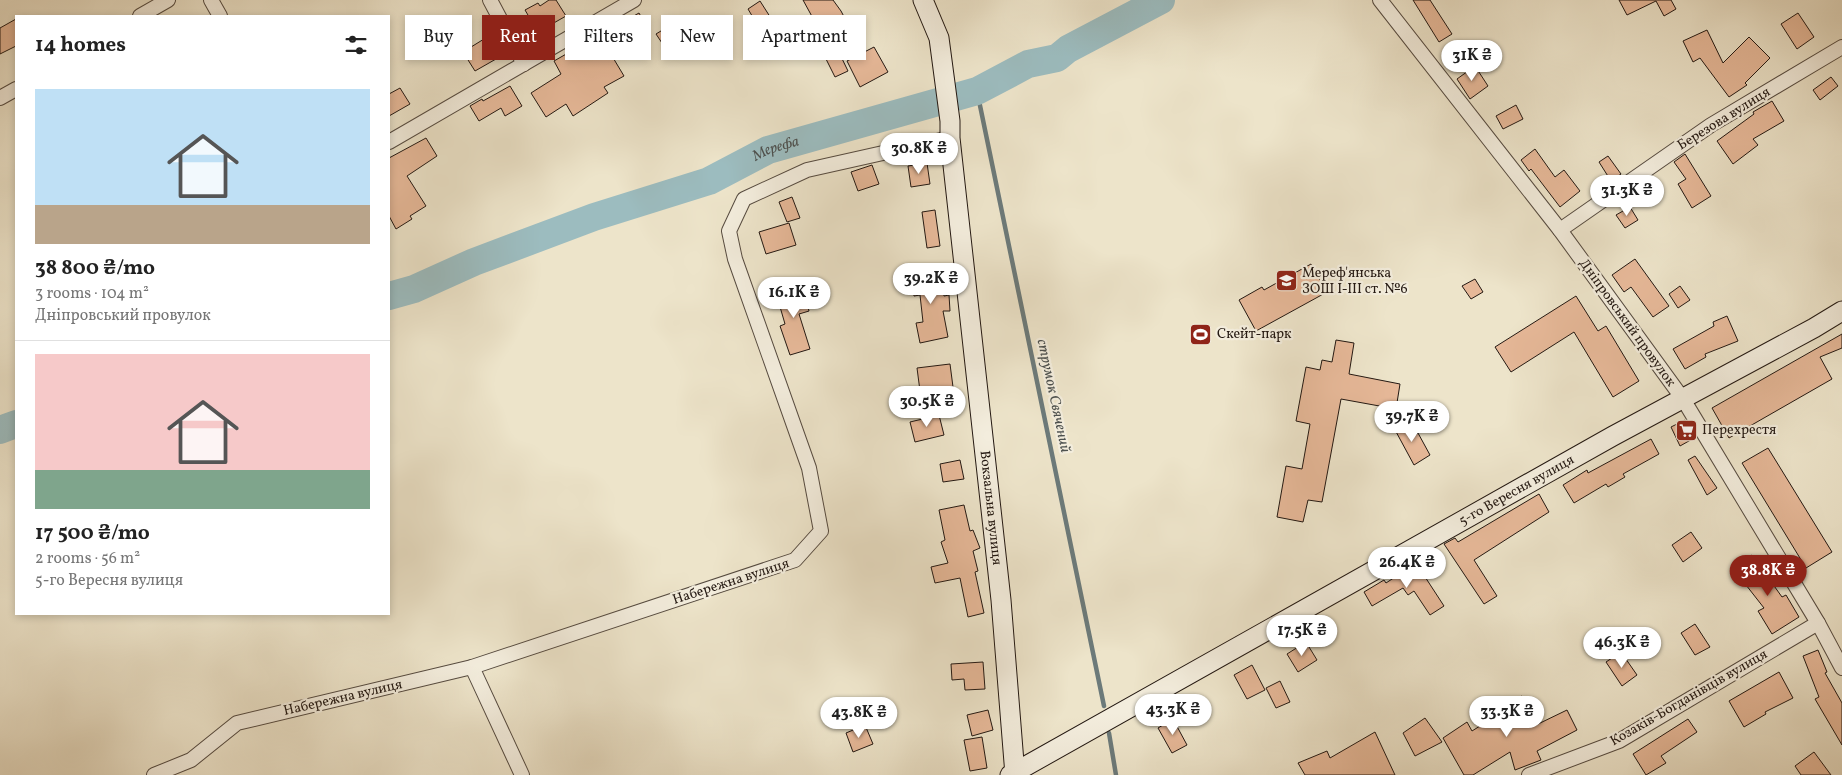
<!DOCTYPE html>
<meta charset="utf-8">
<style>
body{margin:0;font-family:Vollkorn,serif;background:#f2f2f2;color:#222;height:100vh;display:flex;flex-direction:column;font-size:19px;white-space:nowrap}
*{box-sizing:border-box;margin:0}
p{font-size:16px;color:#767676}
.icon{flex:none;width:28px;height:28px;fill:none;stroke:currentColor;stroke-width:2;stroke-linecap:round;stroke-linejoin:round}
.map{position:relative;flex:1;overflow:hidden}
.side{position:absolute;left:15px;top:15px;width:375px;height:600px;display:flex;flex-direction:column;background:#fff;border-radius:0px;box-shadow:0 2px 8px #0003}
.side>*{flex:none}
.banner{position:absolute;left:405px;top:15px;width:475px;height:45px;display:flex;gap:10px}
.price{position:absolute;translate:-50% -42px;padding:0 11px;border-radius:18px;background:#fff;color:#222;font-size:16px;line-height:32px;filter:drop-shadow(0 1px 2px #0008)}
.price::after{content:'';position:absolute;left:50%;top:30px;width:15px;height:11px;margin-left:-8px;background:inherit;clip-path:polygon(0 0,100% 0,50% 100%)}
.price.active{background:#8f2418;color:#fff}
ul{padding:0;list-style:none}
li{display:grid;align-content:center;gap:10px;height:265px;padding:0 20px}
li+li{border-top:1px solid #e0e0e0}
li span{display:grid;place-items:center;height:155px;border-radius:0px;color:#555}
li>.icon{margin-inline-start:auto}
span .icon{width:90px;height:90px;fill:#fffc;stroke-width:1}
li b{font-size:21px}
h2{display:flex;justify-content:space-between;align-items:center;height:60px;padding:0 20px;font-size:21px}
.pill{padding:0 18px;border-radius:0px;background:#fff;box-shadow:0 2px 8px #0003;font-size:18px;line-height:45px}
.pill.active{background:#8f2418;color:#fff}
.map>svg:first-child{display:block}
.lines{fill:none;stroke-linecap:round;stroke-linejoin:round}
.stream{stroke:#6c7a7a;stroke-width:4.5}
.river{stroke:#9cbcbf;stroke-width:28}
.building{fill:#e6b898;stroke:#231812}
.street-casing{stroke:#564b40;stroke-width:16}
.secondary-casing{stroke:#231812;stroke-width:21}
.street{stroke:#f3eddd;stroke-width:14}
.secondary{stroke:#f3eddd;stroke-width:19}
.labels{text-anchor:middle;dominant-baseline:central;stroke-width:4.5;stroke-linejoin:round;paint-order:stroke}
.street-label{font-size:14px;fill:#231812;stroke:#f3eddd}
.poi-label{font-size:14px;fill:#231812;stroke:#f3eddd;text-anchor:start}
.water-label{font-size:15px;font-style:italic;fill:#4d514f;stroke:#f3eddd}
</style>
<div class="map">
<svg width="1842" height="775" viewBox="0 0 1842 775">
<rect width="100%" height="100%" fill="#ede4ca"/>
<filter id="stains"><feTurbulence type="fractalNoise" baseFrequency=".004" numOctaves="4"/><feColorMatrix values="0 0 0 0 .2 0 0 0 0 .09 0 0 0 0 .02 0 0 0 .5 -.17"/></filter>
<radialGradient id="worn" r=".72"><stop offset=".6" stop-color="#630" stop-opacity="0"/><stop offset="1" stop-color="#630" stop-opacity=".3"/></radialGradient>
<g class="lines">
<g class="stream">
<path d="M977 91 1104 706"/>
<path d="M1109 733 1116 775"/>
</g>
<g class="river">
<path id="s1" d="M389 296 414 289 474 262 594 217 709 181 768 150 977 91 1028 64 1057 58 1068 49 1161 0"/>
<path d="M0 430 16 424"/>
</g>
</g>
<g class="building">
<path d="M549 0H556L566 16 538 32 525 10 538 3 540 6Z"/>
<path d="M803 0H833L841 11 850 28 832 38 848 71 835 77 819 45 800 57 788 37 815 22Z"/>
<path d="M1413 0H1430L1452 34 1439 42Z"/>
<path d="M1619 0H1671L1676 9 1664 16 1656 1 1627 15Z"/>
<path d="M760 1 774 23 761 31 748 9Z"/>
<path d="M639 13 650 33 612 56 624 76 604 87 608 93 573 116 566 104 546 117 531 93 561 74 554 61 589 41 588 40 606 30 607 31Z"/>
<path d="M1798 13 1814 37 1797 49 1781 24Z"/>
<path d="M16 19V46L0 54V28Z"/>
<path d="M674 23 683 38 666 49 656 34Z"/>
<path d="M1707 30 1723 63 1749 37 1770 58 1745 83 1747 85 1729 97 1700 58 1693 62 1683 41Z"/>
<path d="M484 39 496 59 475 71 463 52Z"/>
<path d="M874 47 888 72 860 87 847 61Z"/>
<path d="M1475 66 1488 86 1470 99 1457 79Z"/>
<path d="M1831 77 1838 86 1820 100 1813 90Z"/>
<path d="M510 86 522 106 505 116 501 108 479 121 470 106 482 99 483 101Z"/>
<path d="M400 88 410 104 389 116V94Z"/>
<path d="M1772 101 1784 121 1753 139 1758 145 1733 164 1717 141 1754 114 1753 112Z"/>
<path d="M1516 105 1523 119 1503 129 1496 116Z"/>
<path d="M426 138 437 156 407 176 426 206 410 216 412 219 396 229 389 216V158Z"/>
<path d="M1535 149 1555 177 1564 170 1580 191 1560 207 1531 169 1529 171 1521 160Z"/>
<path d="M1685 154 1711 196 1692 208 1678 184 1686 179 1674 162Z"/>
<path d="M1608 156 1621 174 1611 181 1599 162Z"/>
<path d="M927 163 930 184 911 187 908 166Z"/>
<path d="M872 165 879 184 858 191 851 172Z"/>
<path d="M792 197 800 218 787 222 779 202Z"/>
<path d="M1630 207 1638 220 1625 228 1616 215Z"/>
<path d="M935 210 940 246 927 248 922 212Z"/>
<path d="M789 223 796 245 766 254 759 232Z"/>
<path d="M1635 259 1669 306 1653 317 1631 287 1624 292 1612 275Z"/>
<path d="M1311 264 1327 292 1256 331 1239 300 1262 287 1264 290Z"/>
<path d="M940 270 944 296 949 295 950 311H943L948 337 920 343 916 323 923 322 920 295 914 296 911 274Z"/>
<path d="M1475 279 1483 292 1471 299 1462 286Z"/>
<path d="M802 286 809 311 799 314 810 349 790 355 780 326 785 324 776 293Z"/>
<path d="M1680 286 1690 300 1678 308 1669 294Z"/>
<path d="M1576 296 1598 331 1606 326 1639 381 1613 397 1574 332 1511 372 1495 347Z"/>
<path d="M1727 316 1738 341 1705 354 1706 357 1685 369 1673 349 1714 326 1713 322Z"/>
<path d="M1842 334V348L1820 357 1832 379 1729 438 1712 408Z"/>
<path d="M1336 340 1354 343 1349 374 1400 384 1396 409 1341 399 1322 502 1308 500 1303 522 1277 517 1286 466 1302 469 1310 424 1296 421 1306 367 1320 370 1322 360 1332 362Z"/>
<path d="M950 364 953 387 920 391 917 368Z"/>
<path d="M939 415 944 435 915 442 910 422Z"/>
<path d="M1685 420 1696 437 1680 446 1671 427Z"/>
<path d="M1407 421 1415 435 1418 433 1430 455 1414 465 1394 428Z"/>
<path d="M1651 439 1659 454 1623 474 1625 477 1608 487 1606 484 1574 503 1563 485 1587 470 1588 473Z"/>
<path d="M1768 448 1832 552 1806 568 1742 463Z"/>
<path d="M1695 456 1717 488 1707 495 1688 460Z"/>
<path d="M960 460 964 479 943 482 940 464Z"/>
<path d="M1539 494 1549 512 1474 560 1497 596 1484 604 1444 544 1455 538 1458 542Z"/>
<path d="M964 505 970 531 973 530 980 548 973 551 978 571 975 572 984 613 968 617 960 578 935 583 931 567 948 563 941 542 945 540 939 510Z"/>
<path d="M1691 532 1702 548 1683 562 1672 545Z"/>
<path d="M1752 555 1782 597 1786 595 1799 617 1772 634 1758 611 1764 608 1746 585 1751 581 1738 565Z"/>
<path d="M1416 563 1444 606 1430 615 1414 591 1408 595 1403 588 1372 606 1364 592 1384 580 1386 583Z"/>
<path d="M1695 624 1710 647 1695 655 1681 633Z"/>
<path d="M1306 642 1317 660 1298 672 1287 654Z"/>
<path d="M1818 650 1827 672 1825 673 1842 703V745L1815 699 1819 697 1803 656Z"/>
<path d="M1621 652 1637 675 1622 686 1606 662Z"/>
<path d="M983 662 985 689 965 690 964 679 952 680 951 664Z"/>
<path d="M1252 665 1265 690 1247 699 1234 675Z"/>
<path d="M1779 672 1793 698 1765 712 1766 714 1744 727 1729 701Z"/>
<path d="M1280 681 1290 702 1276 708 1266 688Z"/>
<path d="M1522 696 1536 725 1567 710 1577 730 1537 751 1541 760 1515 770 1510 752 1473 775H1464L1443 738 1467 722 1472 731 1507 709 1505 705Z"/>
<path d="M988 710 993 730 972 736 967 715Z"/>
<path d="M1425 718 1442 742 1415 756 1403 733Z"/>
<path d="M1173 719 1187 745 1172 753 1158 728Z"/>
<path d="M1688 719 1697 732 1661 756 1666 763 1646 775 1633 754Z"/>
<path d="M865 725 873 744 853 752 846 733Z"/>
<path d="M1375 732 1395 775H1305L1298 763 1327 751 1330 758Z"/>
<path d="M982 737 987 768 970 771 964 740Z"/>
<path d="M1814 752 1831 775H1801L1795 766Z"/>
</g>
<g class="lines">
<defs>
<g id="street">
<path d="M211 0 220 16"/>
<path d="M490 0 524 64"/>
<path d="M1380 0 1560 230 1683 399 1818 623 1842 668"/>
<path d="M140 16 168 0"/>
<path d="M0 98 16 89"/>
<path d="M389 142 634 0"/>
<path d="M1560 230 1711 125 1842 47"/>
<path d="M472 667 522 775"/>
<path d="M154 775 191 760 237 723 472 667 795 560 821 531 809 468 735 259 729 231 744 199 807 170 950 138"/>
<path d="M1529 775 1619 741 1818 623"/>
</g>
<g id="secondary">
<path id="s2" d="M923 0 939 38 950 121V138L1001 600 1015 775"/>
<path id="s3" d="M1010 775 1613 436 1814 328 1842 311"/>
</g>
</defs>
<use href="#street" class="street-casing"/>
<use href="#secondary" class="secondary-casing"/>
<use href="#street" class="street"/>
<use href="#secondary" class="secondary"/>
</g>
<defs>
<symbol id="school-square" viewBox="-11 -11 22 22"><rect x="-9" y="-9" width="18" height="18" rx="4" fill="#8f2418" stroke="#f3eddd"/><path d="M0-5L7-2L0 1L-7-2ZM-4 1L0 2.5L4 1V4Q0 6-4 4Z" fill="#fff"/></symbol>
<symbol id="stadium-square" viewBox="-11 -11 22 22"><rect x="-9" y="-9" width="18" height="18" rx="4" fill="#8f2418" stroke="#f3eddd"/><path d="M0-5a6.5 5 0 1 0 0 10a6.5 5 0 1 0 0-10ZM-3.5-1.8h7v3.6h-7Z" fill="#fff"/></symbol>
<symbol id="supermarket-square" viewBox="-11 -11 22 22"><rect x="-9" y="-9" width="18" height="18" rx="4" fill="#8f2418" stroke="#f3eddd"/><path d="M-6-5.5h2.5l.6 2H6L4.5 2H-2.5L-4.4-4H-6ZM-1.5 3.2a1.3 1.3 0 1 0 .1 0ZM3 3.2a1.3 1.3 0 1 0 .1 0Z" fill="#fff"/></symbol>
</defs>
<g fill-rule="evenodd">
<use href="#school-square" x="1274" y="268" width="25" height="25"/>
<use href="#stadium-square" x="1188" y="322" width="25" height="25"/>
<use href="#supermarket-square" x="1674" y="418" width="25" height="25"/>
</g>
<g class="labels">
<g class="street-label">
<text transform="translate(1724 119) rotate(-32)">Березова вулиця</text>
<text transform="translate(1627 323) rotate(54)">Дніпровський провулок</text>
<text stroke="none"><textPath href="#s3" startOffset="581">5-го Вересня вулиця</textPath></text>
<text stroke="none"><textPath href="#s2" startOffset="514">Вокзальна вулиця</textPath></text>
<text transform="translate(731 582) rotate(-18)">Набережна вулиця</text>
<text transform="translate(343 698) rotate(-13)">Набережна вулиця</text>
<text transform="translate(1689 698) rotate(-30)">Козаків-Богданівців вулиця</text>
</g>
<g class="poi-label">
<text x="1302" y="273">Мереф'янська<tspan x="1302" dy="16">ЗОШ І-ІІІ ст. №6</tspan></text>
<text x="1217" y="334">Скейт-парк</text>
<text x="1702" y="430">Перехрестя</text>
</g>
<g class="water-label">
<text stroke="none"><textPath href="#s1" startOffset="415">Мерефа</textPath></text>
<text transform="translate(1053 396) rotate(78)">струмок Свячений</text>
</g>
</g>
<rect width="100%" height="100%" filter="url(#stains)"/>
<rect width="100%" height="100%" fill="url(#worn)"/>
</svg>
<b class="price" style="left:1472px;top:82px">31K ₴</b>
<b class="price" style="left:919px;top:175px">30.8K ₴</b>
<b class="price" style="left:1627px;top:217px">31.3K ₴</b>
<b class="price" style="left:931px;top:305px">39.2K ₴</b>
<b class="price" style="left:794px;top:319px">16.1K ₴</b>
<b class="price" style="left:927px;top:428px">30.5K ₴</b>
<b class="price" style="left:1412px;top:443px">39.7K ₴</b>
<b class="price" style="left:1407px;top:589px">26.4K ₴</b>
<b class="price active" style="left:1768px;top:597px">38.8K ₴</b>
<b class="price" style="left:1302px;top:657px">17.5K ₴</b>
<b class="price" style="left:1622px;top:669px">46.3K ₴</b>
<b class="price" style="left:1173px;top:736px">43.3K ₴</b>
<b class="price" style="left:1507px;top:738px">33.3K ₴</b>
<b class="price" style="left:859px;top:739px">43.8K ₴</b>
<div class="banner">
<a class="pill">Buy</a>
<a class="pill active">Rent</a>
<a class="pill">Filters</a>
<a class="pill">New</a>
<a class="pill">Apartment</a>
</div>
<section class="side">
<h2>14 homes<svg class="icon" aria-label="filters" viewBox="0 0 24 24"><path d="M4 7h16M4 17h16"/><circle cx="9" cy="7" r="2"/><circle cx="15" cy="17" r="2"/></svg></h2>
<ul>
<li><span style="background:linear-gradient(#bfe0f5 75%,#b9a48a 0)"><svg class="icon" aria-label="home" viewBox="0 0 24 24"><path d="M3 11l9-7 9 7M6 9v11h12V9"/></svg></span><div><b>38 800 ₴/mo</b><p>3 rooms · 104 m²</p><p>Дніпровський провулок</p></div></li>
<li><span style="background:linear-gradient(#f6c9c9 75%,#7fa58c 0)"><svg class="icon" aria-label="home" viewBox="0 0 24 24"><path d="M3 11l9-7 9 7M6 9v11h12V9"/></svg></span><div><b>17 500 ₴/mo</b><p>2 rooms · 56 m²</p><p>5-го Вересня вулиця</p></div></li>
</ul>
</section>
</div>
